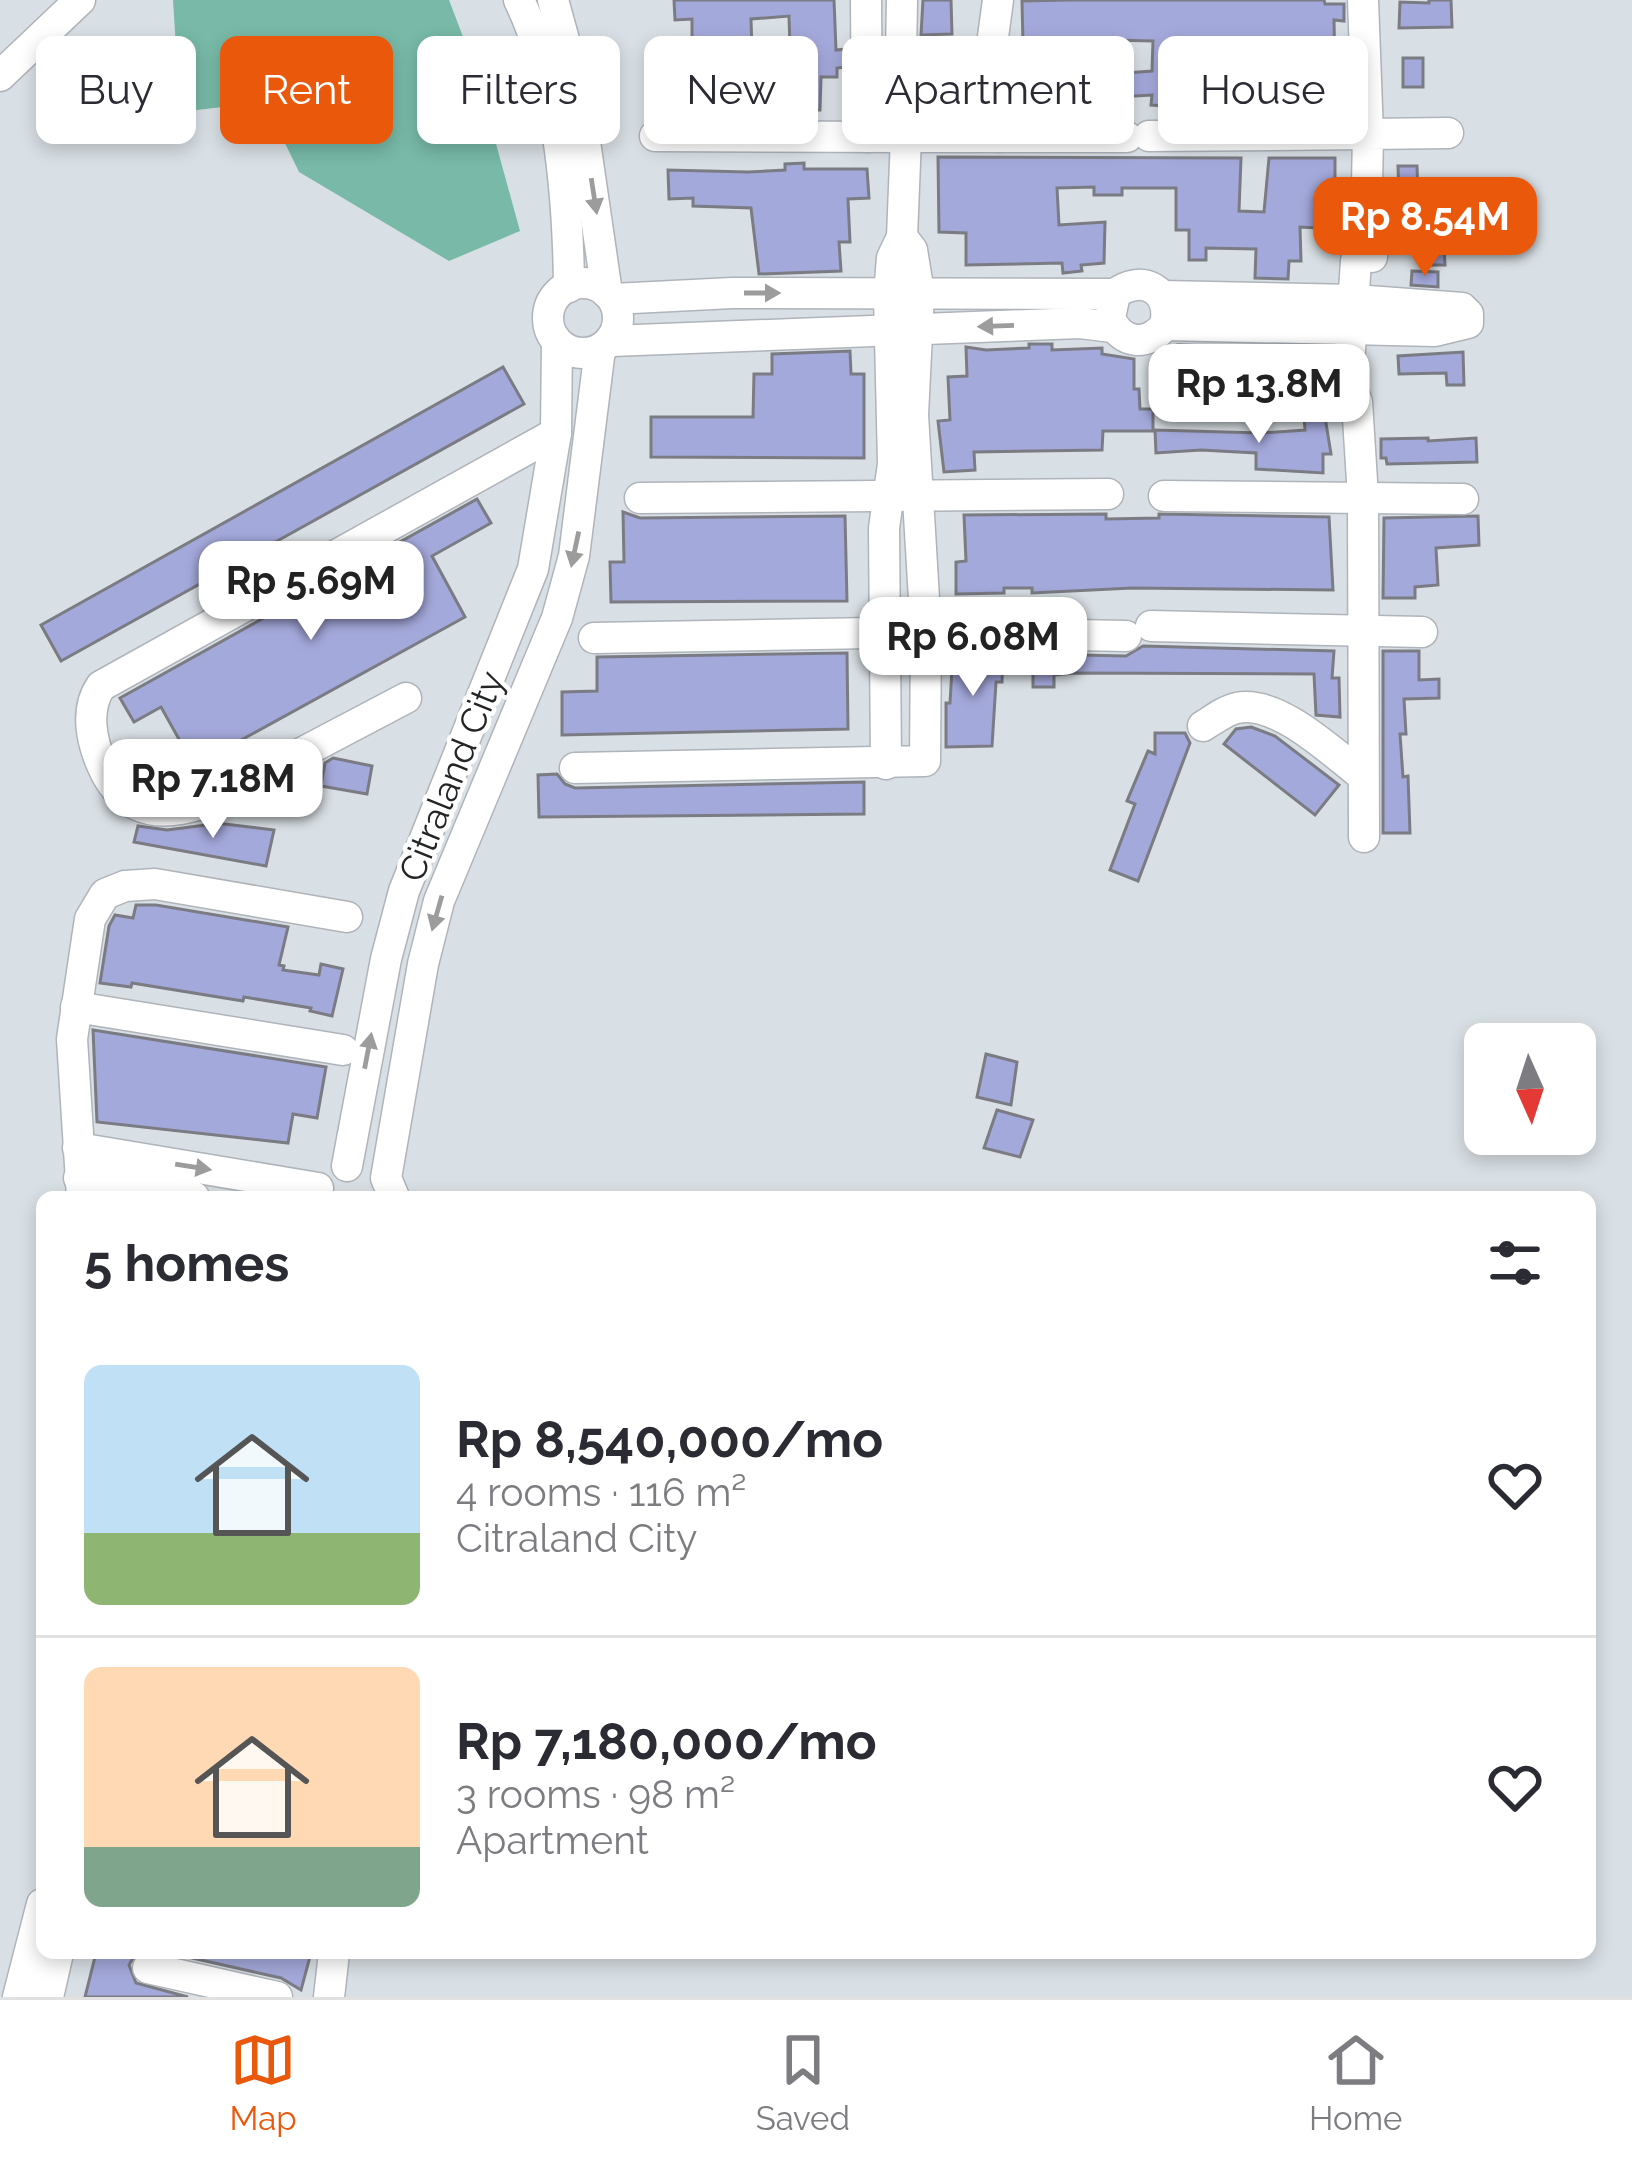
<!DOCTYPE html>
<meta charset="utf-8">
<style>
body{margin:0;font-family:Raleway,sans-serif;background:#f7f7f7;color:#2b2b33;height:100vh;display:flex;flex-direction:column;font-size:45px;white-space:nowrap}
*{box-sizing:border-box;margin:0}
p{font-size:39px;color:#7c7c81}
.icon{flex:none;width:66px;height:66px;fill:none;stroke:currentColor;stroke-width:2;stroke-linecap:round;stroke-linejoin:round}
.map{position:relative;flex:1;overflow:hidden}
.details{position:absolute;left:36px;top:1191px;width:1560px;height:768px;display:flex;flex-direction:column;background:#fff;border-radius:18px;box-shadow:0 6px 18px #0003}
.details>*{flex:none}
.top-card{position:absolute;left:36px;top:36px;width:1560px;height:108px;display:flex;gap:24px}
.needle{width:78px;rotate:177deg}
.tools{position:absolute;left:1464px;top:1023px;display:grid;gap:24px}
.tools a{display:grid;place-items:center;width:132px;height:132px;border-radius:18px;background:#fff;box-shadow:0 6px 18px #0003;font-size:60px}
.price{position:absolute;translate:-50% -102px;padding:0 27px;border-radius:24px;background:#fff;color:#222;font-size:39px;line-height:78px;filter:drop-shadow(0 3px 6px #0008)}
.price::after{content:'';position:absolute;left:50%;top:72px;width:36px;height:27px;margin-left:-18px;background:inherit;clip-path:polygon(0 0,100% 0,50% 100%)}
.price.active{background:#ea580c;color:#fff}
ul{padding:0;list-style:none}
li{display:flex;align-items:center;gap:36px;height:300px;padding:0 48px}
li+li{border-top:3px solid #e1e1e2}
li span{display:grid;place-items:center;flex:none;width:336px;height:240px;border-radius:18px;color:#555}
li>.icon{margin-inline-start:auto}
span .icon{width:144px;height:144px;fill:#fffc;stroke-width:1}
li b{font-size:51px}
h2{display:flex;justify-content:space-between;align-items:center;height:144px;padding:0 48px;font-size:51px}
.chip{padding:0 42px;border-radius:18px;background:#fff;box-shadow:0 6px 18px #0003;font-size:42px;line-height:108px}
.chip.active{background:#ea580c;color:#fff}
.tabs{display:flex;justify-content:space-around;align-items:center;height:168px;border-top:3px solid #e1e1e2;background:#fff;font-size:33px;color:#7c7c81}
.tabs a{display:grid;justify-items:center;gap:6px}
.tabs .active{color:#ea580c}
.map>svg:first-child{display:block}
.water{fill:#78b9a7}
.building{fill:#a4a9db;stroke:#7b7c83;stroke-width:3;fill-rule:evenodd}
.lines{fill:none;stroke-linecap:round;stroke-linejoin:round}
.minor-casing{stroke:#aeb4ba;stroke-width:33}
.minor{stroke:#fff;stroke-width:30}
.oneway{fill:#9c9c9d}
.labels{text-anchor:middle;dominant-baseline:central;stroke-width:9;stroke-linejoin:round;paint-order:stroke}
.street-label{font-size:36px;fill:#222426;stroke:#fff}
</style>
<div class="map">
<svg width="1632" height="1997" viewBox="0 0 1632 1997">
<rect width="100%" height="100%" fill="#d9e0e5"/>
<path class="water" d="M173 0H449L476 71 520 231 449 261 299 172 265 102 180 112Z"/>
<g class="building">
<path d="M674 0H834L836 50 847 49V67L837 68V77H821L820 110H789L790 77 726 83V77L668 81 667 70 653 71 652 54 692 52V19L675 20ZM789 16 790 49 752 51 751 19Z"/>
<path d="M923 0H951L952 34 921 35Z"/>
<path d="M1069 0H1324L1325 4H1344V21L1334 20 1335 78 1312 79 1315 108H1274L1277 82 1244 84 1243 111 1151 105 1152 95 1099 98V107L1033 111 1028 71 1015 72 1013 45 1023 44 1022 1ZM1111 40 1153 41 1152 71 1112 74Z"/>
<path d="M1429 0H1451L1452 27 1399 28 1400 2 1429 3Z"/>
<rect x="1403" y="58" width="20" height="29"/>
<path d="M938 157 1241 158 1239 211 1264 212 1269 158H1335V189H1321L1318 228 1300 227 1301 261H1289L1288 279 1255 278 1256 249 1206 248V260H1189V230H1176V188H1122V195H1094V187L1057 188 1059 225 1105 222 1104 263 1081 265 1082 271 1063 273 1062 263 966 265V233L939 232Z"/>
<path d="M804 163V169H867L869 198 848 199 850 242H839L841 271 759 274 751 208 693 206V198L669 199 668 170 748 172 785 170V164Z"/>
<path d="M1398 166H1417L1418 197H1399Z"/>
<path d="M1409 213H1442L1445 265H1425V231H1409Z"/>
<path d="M1412 271 1438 272V287L1411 285Z"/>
<path d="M1029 344H1052V350L1102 348V354L1134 359V389H1139L1140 409H1153V431H1103L1102 450 974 452 975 470 944 472 938 421 950 420 948 377 967 376 966 347 986 350 1029 348Z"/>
<path d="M1178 345 1316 349V383L1253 386V379L1179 378Z"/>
<path d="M850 351 851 374H864V458L651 457V417H753L754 374H772V354Z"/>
<path d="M1463 352 1464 385H1447L1446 373 1399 374 1398 356Z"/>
<path d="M503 367 524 404 61 661 41 625Z"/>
<path d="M1304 417H1325L1331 454H1323V473L1256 469V453L1201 450 1156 453 1155 430 1261 433 1305 430Z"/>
<path d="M1428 438V441L1476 438 1477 462 1387 464 1386 458H1381V439Z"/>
<path d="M477 499 491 523 432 556 465 617 194 766 161 707 134 722 120 698Z"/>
<path d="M623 512 640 518 845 516 847 601 611 602 610 562H624Z"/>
<path d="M1106 514V519L1159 518V514L1329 517 1333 590 1132 588 1032 593V588H1004V593L956 594V562L966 561 964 515Z"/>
<path d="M1478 516 1479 545 1436 548 1438 585 1415 587V598H1383L1384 518Z"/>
<path d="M1143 646 1334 651 1332 678H1339L1340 717 1316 715 1314 674 1074 673 1054 675V687H1033V654L1126 656Z"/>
<path d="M1383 651H1419V680L1439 679V698L1404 699 1406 734H1400L1403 777 1408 776 1410 833H1383Z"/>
<path d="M953 652 1003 653 1002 682H996L992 746 946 747V703H950Z"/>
<path d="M847 653 848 729 562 735V692L597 691V657Z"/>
<path d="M1251 727 1275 736 1339 785 1315 815 1224 744 1236 729Z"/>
<path d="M1155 733H1185L1190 743 1138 881 1110 870 1135 804 1127 801 1148 751 1155 754Z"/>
<path d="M333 758 372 766 367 794 321 786 325 763Z"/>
<path d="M306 773 301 797 284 793 286 784Z"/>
<path d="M557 774 565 784 575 788 864 782V814L539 817 538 775Z"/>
<path d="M208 822 274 830 266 866 134 842 138 826 167 830 206 825Z"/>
<path d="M136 905H156L288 927 279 965 284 966 283 970 319 975 321 964 343 969 332 1016 310 1011 311 1008 244 997 243 1001 132 983 131 987 100 983 109 926 115 915 133 918Z"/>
<path d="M93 1030 326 1067 317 1118 293 1114 288 1143 97 1122Z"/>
<path d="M986 1054 1017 1062 1011 1105 977 1097Z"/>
<path d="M997 1110 1033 1120 1020 1157 984 1148Z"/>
<path d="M96 1953H136L129 1965 136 1983 188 1997H85Z"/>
<path d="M170 1953H311L301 1990 281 1978Z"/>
</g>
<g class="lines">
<defs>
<g id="minor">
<path d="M519 0C559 83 568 195 569 287"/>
<path d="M553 0 577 87 607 293"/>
<path d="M866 0 867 137"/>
<path d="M998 0 993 37 999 137"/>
<path d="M901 54 902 0"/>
<path d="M0 76 80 0"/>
<path d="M655 136 906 137"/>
<path d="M1149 136 1368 134 1363 0"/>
<path d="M1372 257 1366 237 1368 134 1448 133"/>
<circle cx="583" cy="318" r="35"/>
<path d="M1163 296 1355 300 1462 308 1468 314V323L1435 331 1165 325"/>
<path d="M613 299 732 293 1115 294C1142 273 1173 290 1165 325 1148 347 1121 345 1110 318L1115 294"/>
<path d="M611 341 1080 323 1112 327"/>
<path d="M1164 496 1463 499"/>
<path d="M640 498 1108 494"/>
<path d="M1151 626 1422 632"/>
<path d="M594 638 926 632 1126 636"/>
<path d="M406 698C368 718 330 738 292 758 236 789 141 855 102 765 91 740 85 709 101 686L556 433"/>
<path d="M1203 726C1213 720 1226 710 1237 708 1277 699 1333 753 1363 776"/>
<path d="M886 764 884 528 893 464 889 294 892 258 902 237 906 137H1127"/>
<path d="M575 768 925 761 926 632 913 415 919 293 912 250 902 237"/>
<path d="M1364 837 1363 497 1357 402 1348 380 1356 261 1366 237"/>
<path d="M76 1007 343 1050"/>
<path d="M78 1148 318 1188"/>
<path d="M347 1166 386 959 404 891 533 569 556 433 557 342"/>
<path d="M79 1178 194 1197"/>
<path d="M82 1197 72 1039 90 919 105 894 125 886 155 884 347 917"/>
<path d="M394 1197 386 1178 423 964 439 901 557 618 574 556 600 349"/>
<path d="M148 1968 277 1997"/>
<path d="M18 1997 42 1904"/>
<path d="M48 1997 58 1953"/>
<path d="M329 1997 334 1953"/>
</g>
</defs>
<use href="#minor" class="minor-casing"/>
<use href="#minor" class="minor"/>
</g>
<defs><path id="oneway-solid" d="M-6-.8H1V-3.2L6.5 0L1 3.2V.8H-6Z" transform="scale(3)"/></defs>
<g class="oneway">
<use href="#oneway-solid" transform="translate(594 196) rotate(81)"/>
<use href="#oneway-solid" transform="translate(762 293)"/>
<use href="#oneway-solid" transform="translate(996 326) rotate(178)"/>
<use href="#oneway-solid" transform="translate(575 549) rotate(102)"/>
<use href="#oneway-solid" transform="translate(437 913) rotate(106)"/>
<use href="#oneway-solid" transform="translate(368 1051) rotate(-79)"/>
<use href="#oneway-solid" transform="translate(193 1167) rotate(9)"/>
</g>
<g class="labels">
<g class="street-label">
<text transform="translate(451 776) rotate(-68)">Citraland City</text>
</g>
</g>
</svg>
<div class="tools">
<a><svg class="needle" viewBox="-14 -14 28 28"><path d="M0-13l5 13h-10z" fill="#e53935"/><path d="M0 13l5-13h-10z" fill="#7c7c81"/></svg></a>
</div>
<b class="price active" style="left:1425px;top:279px">Rp 8.54M</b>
<b class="price" style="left:1259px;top:446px">Rp 13.8M</b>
<b class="price" style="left:311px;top:643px">Rp 5.69M</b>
<b class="price" style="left:973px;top:699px">Rp 6.08M</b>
<b class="price" style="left:213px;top:841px">Rp 7.18M</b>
<div class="top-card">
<a class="chip">Buy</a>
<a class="chip active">Rent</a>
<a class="chip">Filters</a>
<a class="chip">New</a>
<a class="chip">Apartment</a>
<a class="chip">House</a>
</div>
<section class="details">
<h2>5 homes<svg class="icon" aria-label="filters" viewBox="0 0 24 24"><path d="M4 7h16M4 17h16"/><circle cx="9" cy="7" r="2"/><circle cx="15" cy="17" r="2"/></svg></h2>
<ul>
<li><span style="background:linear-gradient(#bfe0f5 70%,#8fb573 0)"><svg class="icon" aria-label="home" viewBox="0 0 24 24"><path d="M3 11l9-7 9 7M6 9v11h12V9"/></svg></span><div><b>Rp 8,540,000/mo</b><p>4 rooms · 116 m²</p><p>Citraland City</p></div><svg class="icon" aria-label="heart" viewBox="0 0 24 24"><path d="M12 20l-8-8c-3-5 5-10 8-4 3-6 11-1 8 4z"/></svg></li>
<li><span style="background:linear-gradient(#ffd9b3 75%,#7fa58c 0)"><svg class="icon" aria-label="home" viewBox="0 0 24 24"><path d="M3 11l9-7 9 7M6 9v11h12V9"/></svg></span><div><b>Rp 7,180,000/mo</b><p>3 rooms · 98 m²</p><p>Apartment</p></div><svg class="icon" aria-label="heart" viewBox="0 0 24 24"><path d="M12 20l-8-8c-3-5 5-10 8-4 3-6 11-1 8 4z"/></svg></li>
</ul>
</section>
</div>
<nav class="tabs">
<a class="active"><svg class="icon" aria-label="map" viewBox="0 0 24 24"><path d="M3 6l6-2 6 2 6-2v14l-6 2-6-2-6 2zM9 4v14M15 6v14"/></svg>Map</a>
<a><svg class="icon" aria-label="saved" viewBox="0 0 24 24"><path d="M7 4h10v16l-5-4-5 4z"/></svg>Saved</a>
<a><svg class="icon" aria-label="home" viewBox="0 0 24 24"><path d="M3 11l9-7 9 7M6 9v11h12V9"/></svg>Home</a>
</nav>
